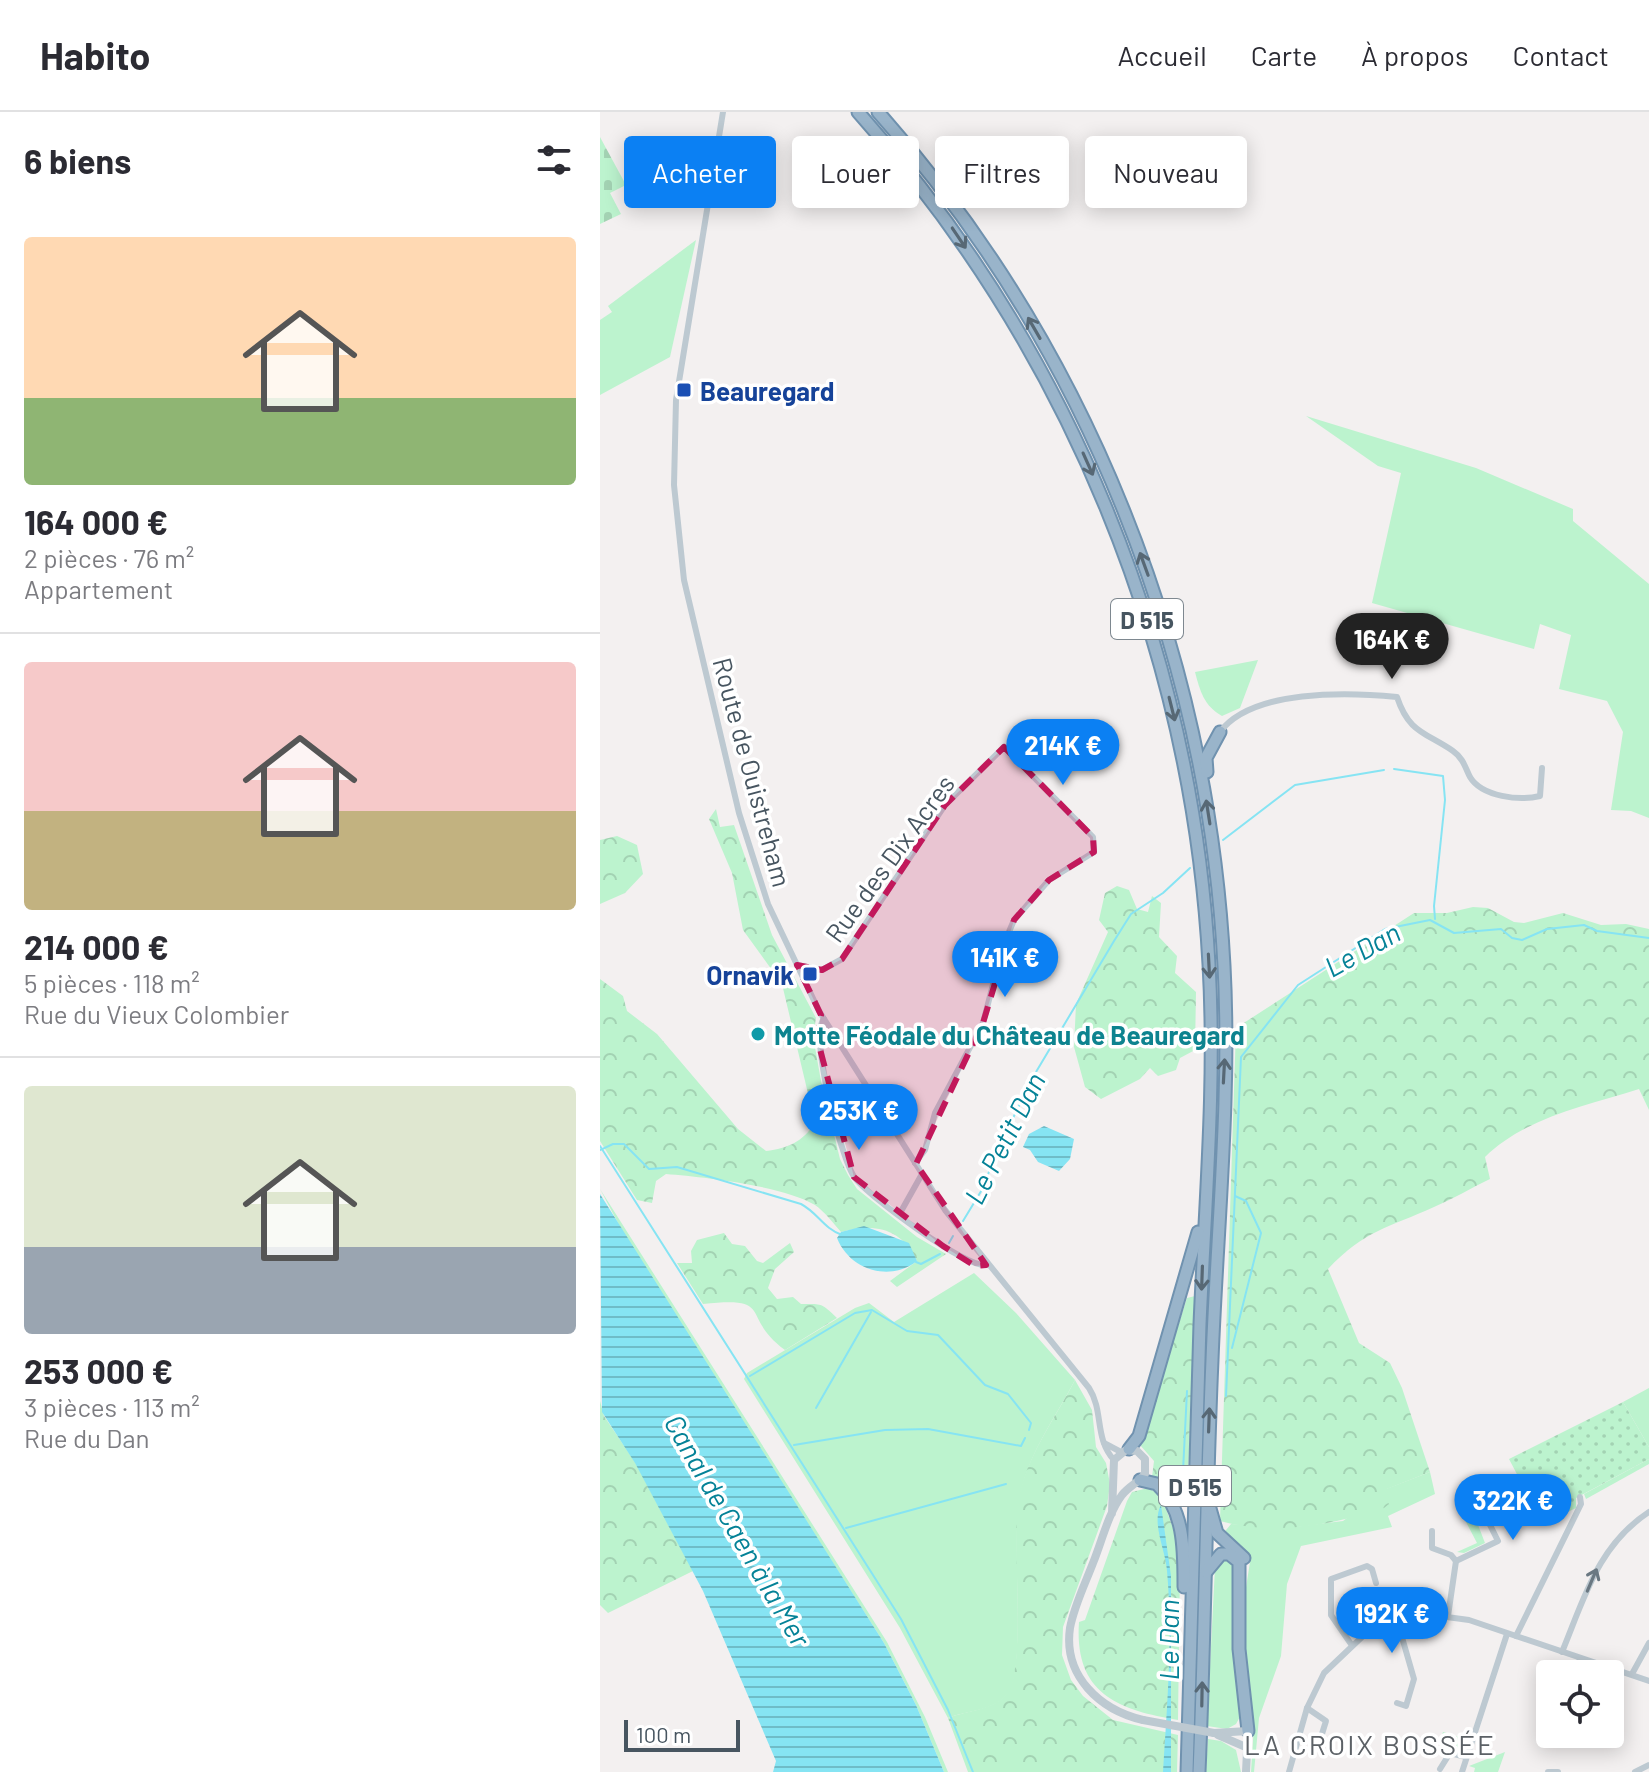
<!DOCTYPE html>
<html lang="fr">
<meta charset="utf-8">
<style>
body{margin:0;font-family:Barlow,sans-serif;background:#f7f7f7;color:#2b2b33;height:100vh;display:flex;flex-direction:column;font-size:30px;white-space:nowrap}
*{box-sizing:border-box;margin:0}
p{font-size:26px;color:#7c7c81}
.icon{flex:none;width:44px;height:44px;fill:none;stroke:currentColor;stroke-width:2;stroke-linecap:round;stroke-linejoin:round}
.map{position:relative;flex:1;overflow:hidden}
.details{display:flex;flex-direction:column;background:#fff;width:600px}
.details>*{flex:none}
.top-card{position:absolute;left:24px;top:24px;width:760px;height:72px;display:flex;gap:16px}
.buttons{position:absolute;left:936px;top:1548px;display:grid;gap:16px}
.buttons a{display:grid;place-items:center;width:88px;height:88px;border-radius:8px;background:#fff;box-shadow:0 4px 20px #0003;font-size:40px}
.scale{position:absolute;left:24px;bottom:20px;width:116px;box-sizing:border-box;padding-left:8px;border:4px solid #475560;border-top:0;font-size:22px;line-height:28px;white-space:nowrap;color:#475560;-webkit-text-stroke:6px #fff;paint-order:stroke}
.price{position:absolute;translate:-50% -68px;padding:0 18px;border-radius:28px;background:#0b80f3;color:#fff;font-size:26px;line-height:52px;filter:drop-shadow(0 2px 4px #0008)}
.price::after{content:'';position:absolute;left:50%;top:48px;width:24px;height:18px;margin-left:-12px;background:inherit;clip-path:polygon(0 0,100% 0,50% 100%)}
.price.current{background:#222;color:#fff}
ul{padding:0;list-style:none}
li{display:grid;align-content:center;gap:16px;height:424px;padding:0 24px}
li+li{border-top:2px solid #e1e1e2}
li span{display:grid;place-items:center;height:248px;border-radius:8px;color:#555}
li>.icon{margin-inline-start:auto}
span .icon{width:144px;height:144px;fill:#fffc;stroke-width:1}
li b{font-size:34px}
h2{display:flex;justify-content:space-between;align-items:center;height:96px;padding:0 24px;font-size:34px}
.tag{padding:0 28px;border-radius:8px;background:#fff;box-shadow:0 4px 20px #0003;font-size:28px;line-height:72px}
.tag.current{background:#0b80f3;color:#fff}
header{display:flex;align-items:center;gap:48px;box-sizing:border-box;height:112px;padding:0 40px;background:#fff;border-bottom:2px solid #e1e1e2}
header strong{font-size:38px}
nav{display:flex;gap:44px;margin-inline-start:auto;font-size:28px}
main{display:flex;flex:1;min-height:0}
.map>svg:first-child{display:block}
.grass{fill:#bcf3ce}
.forest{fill:url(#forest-crowns)}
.cemetery{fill:url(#cemetery-stones)}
.park{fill:url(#park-dots)}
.water{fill:url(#water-rules)}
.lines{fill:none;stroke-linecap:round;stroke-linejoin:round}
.stream{stroke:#86e4f3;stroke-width:2}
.trunk-casing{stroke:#7092af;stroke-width:15}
.minor{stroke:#bdc9d1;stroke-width:6}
.tertiary{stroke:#bdc9d1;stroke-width:8}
.trunk{stroke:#99b4ca;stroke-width:11}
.tertiary-bridge{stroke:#bdc9d1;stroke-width:8}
.oneway{stroke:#576875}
.oneway2{stroke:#6a7882}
.marked{fill:#c2185b;fill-opacity:0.2;stroke:#c2185b;stroke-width:6;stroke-dasharray:16 10;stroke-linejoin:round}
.transit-dot{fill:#1a4fb4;stroke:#fff;stroke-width:3}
.culture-dot{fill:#0f9aa8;stroke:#fff;stroke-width:3}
.labels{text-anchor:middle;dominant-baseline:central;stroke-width:7;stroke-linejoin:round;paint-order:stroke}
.shield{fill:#fff;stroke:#7e8890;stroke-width:2}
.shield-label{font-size:24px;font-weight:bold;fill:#475560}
.transit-label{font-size:26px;font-weight:bold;fill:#164399;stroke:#fff;text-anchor:start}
.street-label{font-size:26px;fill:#475560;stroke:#fff}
.culture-label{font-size:26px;font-weight:bold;fill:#0d838f;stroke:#fff;text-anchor:start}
.water-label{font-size:28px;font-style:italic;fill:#048297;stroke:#fff}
.neighbourhood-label{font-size:28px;letter-spacing:2px;fill:#5c6166;stroke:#fff}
</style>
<header>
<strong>Habito</strong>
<nav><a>Accueil</a><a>Carte</a><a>À propos</a><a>Contact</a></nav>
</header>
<main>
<section class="details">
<h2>6 biens<svg class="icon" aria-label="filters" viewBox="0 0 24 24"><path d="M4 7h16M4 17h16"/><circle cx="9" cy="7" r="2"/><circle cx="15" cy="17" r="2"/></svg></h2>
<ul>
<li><span style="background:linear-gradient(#ffd9b3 65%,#8fb573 0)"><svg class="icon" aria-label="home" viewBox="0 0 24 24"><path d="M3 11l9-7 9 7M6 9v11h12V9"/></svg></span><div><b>164 000 €</b><p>2 pièces · 76 m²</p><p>Appartement</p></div></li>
<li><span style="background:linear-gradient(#f6c9c9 60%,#c2b280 0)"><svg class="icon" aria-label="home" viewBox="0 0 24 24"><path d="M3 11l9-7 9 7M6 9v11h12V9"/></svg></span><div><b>214 000 €</b><p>5 pièces · 118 m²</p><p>Rue du Vieux Colombier</p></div></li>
<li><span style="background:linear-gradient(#dfe7d0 65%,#9aa5b1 0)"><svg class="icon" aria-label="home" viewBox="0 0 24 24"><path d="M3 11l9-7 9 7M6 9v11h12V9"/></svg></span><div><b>253 000 €</b><p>3 pièces · 113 m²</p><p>Rue du Dan</p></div></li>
</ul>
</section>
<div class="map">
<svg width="1049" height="1660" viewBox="0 0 1049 1660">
<defs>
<pattern id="forest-crowns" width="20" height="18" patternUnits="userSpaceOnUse" patternTransform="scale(2)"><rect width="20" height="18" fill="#bcf3ce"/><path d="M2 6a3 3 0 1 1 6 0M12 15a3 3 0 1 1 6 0" fill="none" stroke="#a3d2b3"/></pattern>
<pattern id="cemetery-stones" width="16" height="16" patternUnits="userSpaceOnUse" patternTransform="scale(2)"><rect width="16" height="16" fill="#bcf3ce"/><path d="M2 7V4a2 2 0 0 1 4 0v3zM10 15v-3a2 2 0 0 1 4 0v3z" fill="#a3d2b3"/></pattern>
<pattern id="park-dots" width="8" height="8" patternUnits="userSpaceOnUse" patternTransform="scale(2)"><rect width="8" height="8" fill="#bcf3ce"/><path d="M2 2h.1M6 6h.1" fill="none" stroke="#a3d2b3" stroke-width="1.8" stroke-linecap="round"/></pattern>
<pattern id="water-rules" width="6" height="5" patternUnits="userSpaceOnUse" patternTransform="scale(2)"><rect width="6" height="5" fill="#86e4f3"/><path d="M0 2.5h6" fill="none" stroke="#6fbcc8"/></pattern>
</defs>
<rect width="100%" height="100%" fill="#f3f0f0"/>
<g class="grass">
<path d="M96 128 70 245 0 283V208L12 200 8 194Z"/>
<path d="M706 304 876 356 973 397V409L1049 472V706L1031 699 1011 698 1023 620 1007 589 959 577 971 523 940 512 934 537 772 491 801 361 778 354Z"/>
<path d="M658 548 640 596 622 604C604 594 600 579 595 560Z"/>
<path d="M0 1077 287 1530 325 1605 348 1660H344L316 1593 284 1531 27 1128Z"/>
<path d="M374 1161 416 1201 475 1268C455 1307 426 1344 419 1390 412 1429 426 1554 409 1580 396 1599 368 1598 348 1606L300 1516 144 1267 147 1261 255 1196 269 1191 294 1210Z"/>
<path d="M1049 1276V1335L1023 1290Z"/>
<path d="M1049 1347V1352L986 1387 984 1382Z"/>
<path d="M830 1360 835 1382 788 1404 792 1415 701 1434 687 1472 681 1544 659 1606 654 1660H651L654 1613 642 1501 650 1450 622 1423 631 1412 694 1415 743 1409 786 1377Z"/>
<path d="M875 1405 885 1431 864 1441 857 1440 877 1431 866 1410Z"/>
<path d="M625 1447 632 1449 636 1459 632 1511 642 1601 636 1612 627 1617 607 1614 615 1455Z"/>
<path d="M843 1620 866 1627 862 1639 839 1631Z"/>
<path d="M608 1627 621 1629 636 1638 641 1660H606Z"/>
<path d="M905 1640 898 1660H874L875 1656 869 1654Z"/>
</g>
<g class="forest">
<path d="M116 697 120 715 134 713 172 823 216 906 213 924 221 969 240 1047 248 1063 257 1077 317 1125 346 1142 297 1175 290 1169 317 1149C301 1116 275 1111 241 1120 234 1112 224 1099 215 1093 184 1074 104 1065 66 1062L56 1069 52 1091 37 1088 0 1029V867L23 884 27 899 57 922 138 1017 166 1039C189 1036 202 1030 215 1011L182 872 143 818 132 761 109 707Z"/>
<path d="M17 724 37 733 43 762 25 781 0 792V728Z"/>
<path d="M517 774 529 778 537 797 548 800 552 784 561 791 559 825 577 844 575 861 596 880 595 938 580 946 576 958 558 964 550 956 540 967 501 987 485 975 474 935 476 892 508 820 499 808 505 781Z"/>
<path d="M873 795 888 796 914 810 924 811 963 801 1001 813 1026 812 1049 817V998L1039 977C986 994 926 1005 885 1045L890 1067C871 1076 853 1087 834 1095 788 1116 765 1118 728 1157L759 1231 790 1251 802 1276 830 1360 787 1377 789 1392 784 1396C732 1413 675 1424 620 1409L636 916 814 801H847Z"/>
<path d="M124 1121 132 1132 145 1134 157 1149 163 1151 190 1131 194 1140 175 1157 168 1176 177 1187 193 1185 201 1192C221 1192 221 1190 237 1206L185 1238C139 1204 176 1184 103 1192L77 1151H92L91 1139 97 1128Z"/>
<path d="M595 1184 587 1391 584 1393 565 1371 552 1365 554 1349 540 1333 587 1186Z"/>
<path d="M475 1268 492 1298 496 1335 506 1351 510 1372 507 1394 463 1515 462 1543 471 1568 483 1584 513 1608 578 1623 577 1660H368L348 1606C368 1598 396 1598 408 1580 426 1554 412 1429 418 1390 426 1344 455 1307 475 1268Z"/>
<path d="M0 1289 4 1304 35 1350 93 1459 8 1501 0 1493Z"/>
<path d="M548 1376 561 1383 578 1430 580 1456 578 1608C517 1598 474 1581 479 1510L485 1508 527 1389 532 1380Z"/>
</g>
<path class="cemetery" d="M0 25 26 73 10 81 21 102 0 112Z"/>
<path class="park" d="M1023 1290 1049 1335V1347L976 1386V1396L943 1412 909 1347Z"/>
<g class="water">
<path d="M444 1014 474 1027 470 1047 459 1059 438 1050 430 1038 423 1035 429 1022Z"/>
<path d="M0 1082 284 1531 316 1593 344 1660H173L176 1649 103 1479 35 1351 2 1300Z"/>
<path d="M264 1114 309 1131 317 1149C291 1170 250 1159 237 1126L241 1120Z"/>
<path d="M561 1393 571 1464V1660H563C567 1594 573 1525 567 1459 566 1439 551 1411 561 1393Z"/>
</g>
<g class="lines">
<g class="stream">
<path d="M794 657 843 664 845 688 834 794 835 807"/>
<path d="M623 728 695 673 784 658"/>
<path d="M0 1034 301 1507 348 1598 373 1660"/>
<path d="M0 1038 13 1032H24L49 1057 77 1055 201 1092C218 1101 223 1116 242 1123"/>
<path d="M363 1109 383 1076 397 1038 436 960 514 829 531 802 563 781 590 756"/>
<path d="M349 1131 353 1124"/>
<path d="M316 1150 321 1152 340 1142"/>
<path d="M632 1236 661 1121 646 1089 635 1084"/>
<path d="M150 1264 255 1201 272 1198 307 1219 338 1223 385 1273 408 1282 431 1311 429 1318"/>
<path d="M626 1284 641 945 698 873 785 817 830 808 854 821 901 817 912 826 922 828 947 817 984 813 997 819 1049 826"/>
<path d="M216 1296 271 1200"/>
<path d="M194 1333 285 1318 328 1317 421 1334 425 1326"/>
<path d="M577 1387 583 1359 587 1279"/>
<path d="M246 1416 406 1372"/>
</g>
<defs>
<g id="trunk">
<path d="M258 0C469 236 592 537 609 852 616 972 605 1093 600 1212 595 1361 592 1511 587 1660"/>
<path d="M278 0C487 234 608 542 624 854 631 984 617 1117 612 1248 606 1385 605 1523 599 1660"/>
<path d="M607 660 606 646 620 620"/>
<path d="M529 1337 539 1324 598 1120"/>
<path d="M540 1368 557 1372C585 1398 584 1440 584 1475"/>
<path d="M609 1393 617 1421 644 1446"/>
<path d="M606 1460 621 1442H629L639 1450V1537L648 1619"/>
</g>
</defs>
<use href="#trunk" class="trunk-casing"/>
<g class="minor">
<path d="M123 0 76 288 74 373 84 468 139 701 168 792 219 899 345 1098 489 1276C504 1299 494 1326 514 1348"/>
<path d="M620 620C652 577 748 580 797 585 809 621 825 620 853 639 863 646 865 655 870 665 882 685 920 689 940 684L942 656"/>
<path d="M197 853 222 858 242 847 345 693 404 635 493 725 494 740 449 768 414 808 403 834 383 911 335 1001 325 1038 315 1051"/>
<path d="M224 907C209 921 241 1048 255 1066 269 1085 366 1156 386 1153"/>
<path d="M299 1103 322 1062"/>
<path d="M504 1331 521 1340"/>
<path d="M832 1419V1436L851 1443 856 1449"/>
<path d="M856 1449 898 1429 890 1413"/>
<path d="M848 1504 856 1449"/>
<path d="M916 1524 981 1392 980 1385"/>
<path d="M751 1532 731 1503V1467L767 1454 772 1457 776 1471"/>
<path d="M962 1540C984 1487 998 1433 1049 1400"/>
<path d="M977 1562 980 1546"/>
<path d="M1032 1562 1049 1531"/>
<path d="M797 1591 806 1594 814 1567 797 1508"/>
<path d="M707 1596 726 1609 721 1625"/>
<path d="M840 1657 850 1641 866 1645"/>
<path d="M689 1660 707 1596 724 1561 763 1524 797 1508 832 1503 869 1508 1049 1569"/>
<path d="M862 1660 907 1522"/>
<path d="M948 1660H958"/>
<path d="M1035 1660 1049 1653"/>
</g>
<g class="tertiary">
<path d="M512 1401 514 1348 526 1338 537 1339 545 1347V1362C538 1371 529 1374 522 1383 508 1402 502 1429 493 1451 485 1472 474 1494 470 1516 463 1564 500 1598 543 1608"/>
<path d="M614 1621 648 1619 646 1660"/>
<path d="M618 1623 648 1636"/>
</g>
<use href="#trunk" class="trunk"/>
<path class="tertiary-bridge" d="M543 1608 614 1621"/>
</g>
<defs><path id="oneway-shaft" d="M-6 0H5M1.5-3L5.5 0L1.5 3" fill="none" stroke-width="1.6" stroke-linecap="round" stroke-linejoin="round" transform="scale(2)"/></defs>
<g class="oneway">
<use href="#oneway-shaft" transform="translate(359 126) rotate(56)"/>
<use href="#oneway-shaft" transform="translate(434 216) rotate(-120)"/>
<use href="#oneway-shaft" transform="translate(488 352) rotate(66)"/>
<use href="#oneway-shaft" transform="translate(544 452) rotate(-110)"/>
<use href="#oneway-shaft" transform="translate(572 597) rotate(76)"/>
<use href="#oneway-shaft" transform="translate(608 700) rotate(-99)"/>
<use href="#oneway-shaft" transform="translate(609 854) rotate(87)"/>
<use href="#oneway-shaft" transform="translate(624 959) rotate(-87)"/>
<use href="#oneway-shaft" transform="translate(602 1166) rotate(92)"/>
<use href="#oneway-shaft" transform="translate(609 1308) rotate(-88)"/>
<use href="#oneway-shaft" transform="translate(602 1582) rotate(-89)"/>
</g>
<use class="oneway2" href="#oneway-shaft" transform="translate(992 1468) rotate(-67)"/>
<path class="marked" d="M404 635 493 725 494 740 449 768 414 808 383 911 316 1052 386 1153 375 1154 343 1134 254 1065 217 926 221 903 197 853 222 858 242 847 345 693Z"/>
<g class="transit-dot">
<rect x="76" y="270" width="16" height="16" rx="4"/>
<rect x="202" y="854" width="16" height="16" rx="4"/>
</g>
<circle class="culture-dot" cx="158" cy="922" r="8"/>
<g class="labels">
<g class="shield">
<rect x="511" y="487" width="72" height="40" rx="6"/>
<rect x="559" y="1354" width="72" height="40" rx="6"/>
</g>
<g class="shield-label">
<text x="547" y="507">D 515</text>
<text x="595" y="1374">D 515</text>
</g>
<g class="transit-label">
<text x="100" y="278">Beauregard</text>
<text x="194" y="862" text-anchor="end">Ornavik</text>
</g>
<g class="street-label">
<text transform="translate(153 660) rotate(75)">Route de Ouistreham</text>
<text transform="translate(289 746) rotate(-54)">Rue des Dix Acres</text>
</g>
<g class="culture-label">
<text x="174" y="922">Motte Féodale du Château de Beauregard</text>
</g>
<g class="water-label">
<text transform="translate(762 837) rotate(-29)">Le Dan</text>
<text transform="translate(404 1026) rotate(-63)">Le Petit Dan</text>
<text transform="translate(138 1418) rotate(60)">Canal de Caen à la Mer</text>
<text transform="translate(568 1528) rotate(-90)">Le Dan</text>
</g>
<g class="neighbourhood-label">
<text x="770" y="1632">LA CROIX BOSSÉE</text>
</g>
</g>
</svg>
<div class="buttons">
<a><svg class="icon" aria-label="locate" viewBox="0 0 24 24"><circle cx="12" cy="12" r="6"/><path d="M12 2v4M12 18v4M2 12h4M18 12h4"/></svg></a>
</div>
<div class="scale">100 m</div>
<b class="price current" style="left:792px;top:569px">164K €</b>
<b class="price" style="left:463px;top:675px">214K €</b>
<b class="price" style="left:405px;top:887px">141K €</b>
<b class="price" style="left:259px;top:1040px">253K €</b>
<b class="price" style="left:913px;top:1430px">322K €</b>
<b class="price" style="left:792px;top:1543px">192K €</b>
<div class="top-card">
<a class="tag current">Acheter</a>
<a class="tag">Louer</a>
<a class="tag">Filtres</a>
<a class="tag">Nouveau</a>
</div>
</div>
</main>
